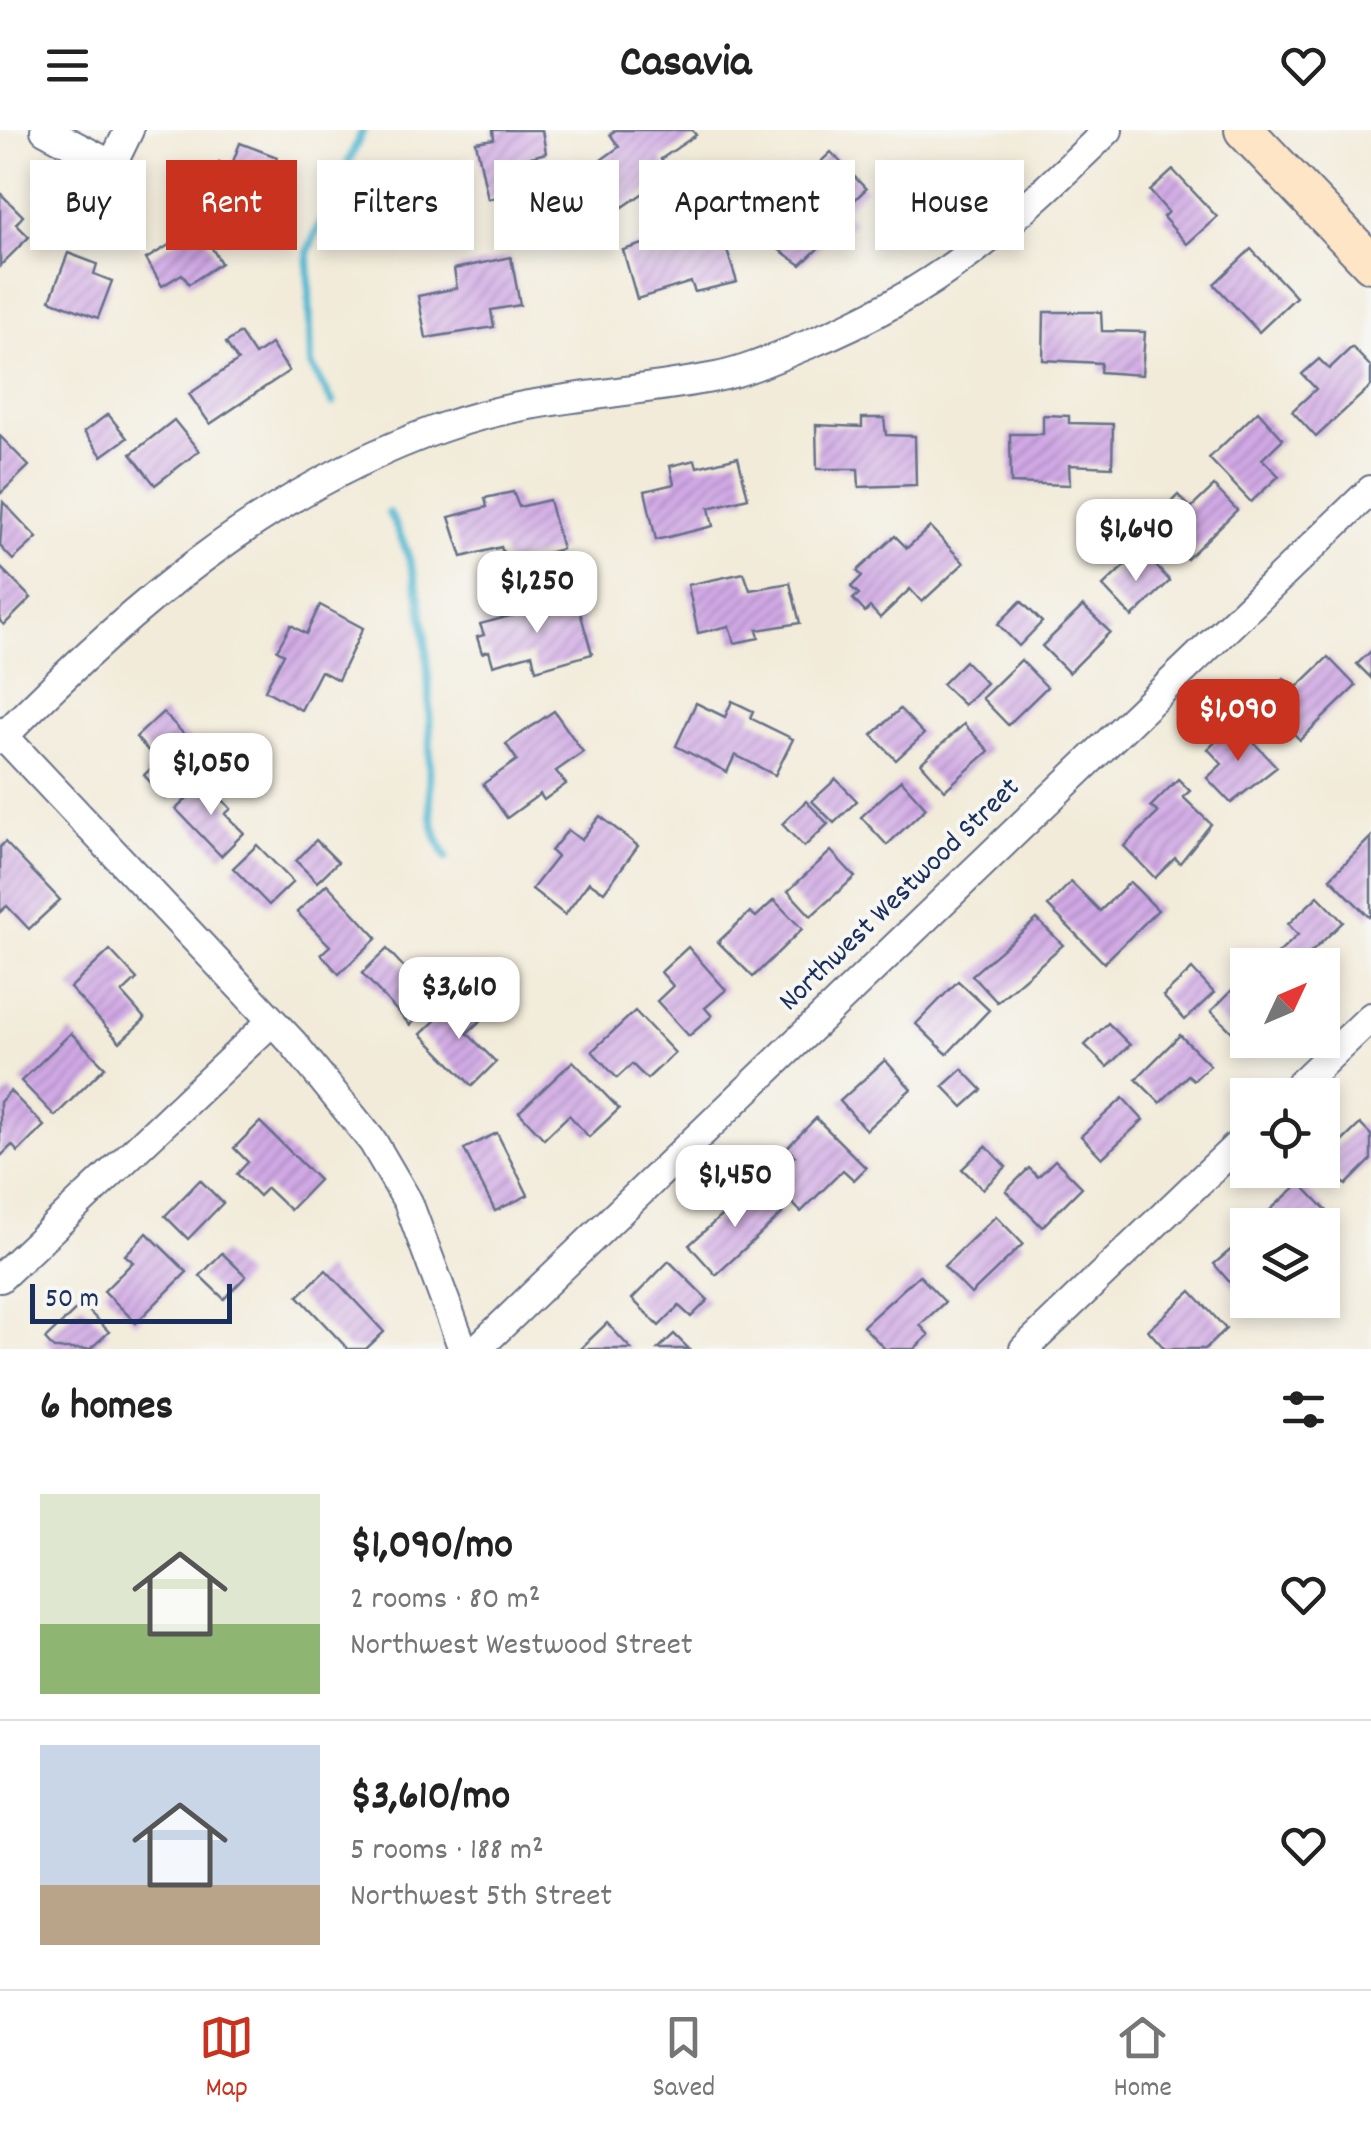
<!DOCTYPE html>
<meta charset="utf-8">
<style>
body{margin:0;font-family:Dekko,sans-serif;background:#f6f6f6;color:#222;height:100vh;display:flex;flex-direction:column;font-size:38px;white-space:nowrap}
*{box-sizing:border-box;margin:0}
p{font-size:32px;color:#767676}
.icon{flex:none;width:55px;height:55px;fill:none;stroke:currentColor;stroke-width:2;stroke-linecap:round;stroke-linejoin:round}
.map{position:relative;height:1219px;overflow:hidden}
.drawer{display:flex;flex-direction:column;background:#fff;flex:1}
.drawer>*{flex:none}
.guide{position:absolute;left:30px;top:30px;width:1312px;height:90px;display:flex;gap:20px}
.needle{width:65px;rotate:46deg}
.buttons{position:absolute;left:1230px;top:818px;display:grid;gap:20px}
.buttons a{display:grid;place-items:center;width:110px;height:110px;border-radius:0px;background:#fff;box-shadow:0 5px 15px #0003;font-size:50px}
.scale{position:absolute;left:30px;bottom:25px;width:202px;box-sizing:border-box;padding-left:10px;border:5px solid #1b2f5e;border-top:0;font-size:28px;line-height:35px;white-space:nowrap;color:#1b2f5e;-webkit-text-stroke:8px #f6f6f2;paint-order:stroke}
.price{position:absolute;translate:-50% -85px;padding:0 22px;border-radius:20px;background:#fff;color:#222;font-size:32px;line-height:65px;filter:drop-shadow(0 2px 5px #0008)}
.price::after{content:'';position:absolute;left:50%;top:60px;width:30px;height:22px;margin-left:-15px;background:inherit;clip-path:polygon(0 0,100% 0,50% 100%)}
.price.selected{background:#c8321e;color:#fff}
ul{padding:0;list-style:none}
li{display:flex;align-items:center;gap:30px;height:250px;padding:0 40px}
li+li{border-top:2px solid #e0e0e0}
li span{display:grid;place-items:center;flex:none;width:280px;height:200px;border-radius:0px;color:#555}
li>.icon{margin-inline-start:auto}
span .icon{width:120px;height:120px;fill:#fffc;stroke-width:1}
li b{font-size:42px}
h2{display:flex;justify-content:space-between;align-items:center;height:120px;padding:0 40px;font-size:42px}
.chip{padding:0 35px;border-radius:0px;background:#fff;box-shadow:0 5px 15px #0003;font-size:35px;line-height:90px}
.chip.selected{background:#c8321e;color:#fff}
header{display:flex;justify-content:space-between;align-items:center;height:130px;padding:0 40px;background:#fff;font-size:45px;font-weight:700}
.dock{display:flex;justify-content:space-around;align-items:center;height:140px;border-top:2px solid #e0e0e0;background:#fff;font-size:28px;color:#767676}
.dock a{display:grid;justify-items:center;gap:5px}
.dock .selected{color:#c8321e}
.map>svg:first-child{display:block}
.lines{fill:none;stroke-linecap:round;stroke-linejoin:round}
.stream{stroke:#54b9d2;stroke-width:8}
.building{fill:url(#building-hatch)}
.street-casing{stroke:#667189;stroke-width:32}
.secondary-casing{stroke:#667189;stroke-width:42}
.street{stroke:#fff;stroke-width:28}
.secondary{stroke:#fde5c5;stroke-width:38}
.labels{text-anchor:middle;dominant-baseline:central;stroke-width:8;stroke-linejoin:round;paint-order:stroke}
.street-label{font-size:30px;fill:#1b2f5e;stroke:#f6f6f2}
</style>
<header><svg class="icon" aria-label="menu" viewBox="0 0 24 24"><path d="M4 6h16M4 12h16M4 18h16"/></svg>Casavia<svg class="icon" aria-label="heart" viewBox="0 0 24 24"><path d="M12 20l-8-8c-3-5 5-10 8-4 3-6 11-1 8 4z"/></svg></header>
<div class="map">
<svg width="1371" height="1219" viewBox="0 0 1371 1219">
<defs>
<pattern id="building-hatch" width="6" height="6" patternUnits="userSpaceOnUse" patternTransform="scale(2.5)"><rect width="6" height="6" fill="#d1a9e5"/><path d="M-1 1l2-2M0 6l6-6M5 7l2-2" fill="none" stroke="#a98abd"/></pattern>
</defs>
<rect width="100%" height="100%" fill="#f6f6f2"/>
<filter id="ink" filterUnits="userSpaceOnUse"><feTurbulence type="fractalNoise" baseFrequency=".01" numOctaves="2"/><feDisplacementMap in="SourceGraphic" scale="20" xChannelSelector="R" yChannelSelector="G"/><feConvolveMatrix kernelMatrix="1 2 1 2 8 2 1 2 1" color-interpolation-filters="sRGB"/></filter>
<filter id="wash" filterUnits="userSpaceOnUse"><feTurbulence type="fractalNoise" baseFrequency=".0048" numOctaves="4" result="noise"/><feDisplacementMap in="SourceGraphic" scale="40" xChannelSelector="R" yChannelSelector="G"/><feGaussianBlur stdDeviation="2.25" result="paint"/><feColorMatrix in="noise" values="0 0 0 0 0 0 0 0 0 0 0 0 0 0 0 0 0 1.4 0 .05"/><feComposite in="paint" operator="in"/></filter>
<g filter="url(#wash)">
<rect width="100%" height="100%" fill="#f2ebd9"/>
<g class="lines">
<g class="stream">
<path d="M333 273 311 235 308 121 363 0"/>
<path d="M389 383C427 449 429 533 430 608 430 652 424 687 446 727"/>
</g>
</g>
<g id="blocks">
<g class="building">
<path d="M493 0H542L546 23 531 27 537 57 488 69 476 12 494 9Z"/>
<path d="M616 0H692L696 5 661 29 671 44 623 77 594 35 619 17 610 4Z"/>
<path d="M240 13 277 27 258 78 208 60 219 32 231 37Z"/>
<path d="M831 22 866 59 843 81 854 92 835 110 831 106 801 135 775 117 780 113 771 105 802 75 789 62Z"/>
<path d="M1173 40 1217 87 1187 114 1163 87 1168 82 1150 61Z"/>
<path d="M0 63 23 86 16 94 29 107 0 136Z"/>
<path d="M199 97 221 133 189 154 182 144 162 156 146 129Z"/>
<path d="M676 104 683 121 724 111 737 152 695 162 691 152 637 169 623 120Z"/>
<path d="M1251 119 1296 167 1259 202 1214 154Z"/>
<path d="M68 123 97 134 94 144 112 151 98 188 50 170Z"/>
<path d="M511 127 520 175 491 180 494 197 426 208 418 166 457 158 454 139Z"/>
<path d="M1044 182H1101L1102 201 1145 202 1142 245 1100 242 1101 233 1043 230Z"/>
<path d="M240 203 255 225 271 214 289 241 210 294 189 264 238 231 226 213Z"/>
<path d="M1352 217 1371 237V256L1316 307 1292 281 1316 259 1302 244 1319 229 1329 239Z"/>
<path d="M1258 281 1283 309 1262 329 1279 346 1251 372 1209 328Z"/>
<path d="M108 284 127 308 102 326 84 302Z"/>
<path d="M1043 285 1069 286V293L1113 294 1112 337 1069 335 1070 355 1011 353 1010 304H1043Z"/>
<path d="M862 288H884L886 305 915 306 916 355 859 357 858 339H817L816 295 862 297Z"/>
<path d="M174 290 199 321 155 355 131 324Z"/>
<path d="M0 306 29 336 0 364Z"/>
<path d="M738 327 748 368 709 378 713 396 656 410 645 361 674 354 670 336 695 330 697 337Z"/>
<path d="M1214 356 1237 380 1187 429 1151 392 1178 365 1191 378Z"/>
<path d="M513 362 519 377 549 370 562 419 507 434 501 417 462 427 449 387 487 377 485 368Z"/>
<path d="M3 372 37 408 13 430 0 416Z"/>
<path d="M930 397 964 433 922 472 910 459 880 488 870 477 865 482 853 469 859 464 851 457 862 446 857 441 895 406 907 418Z"/>
<path d="M1141 420 1170 451 1132 487 1103 456Z"/>
<path d="M0 437 31 468 4 495 0 491Z"/>
<path d="M744 443 750 460 790 453 800 493 757 500 759 508 734 513 729 496 698 503 688 455Z"/>
<path d="M543 468 548 484 578 475 592 524 536 540 532 524 493 535 489 521 482 523 477 507 484 505 480 494 518 484 515 476Z"/>
<path d="M1021 471 1042 492 1019 516 998 494Z"/>
<path d="M320 475 363 498 338 550 321 541 301 580 265 560 284 524 277 520 291 495 306 504Z"/>
<path d="M1083 476 1110 502 1069 543 1042 516Z"/>
<path d="M1371 521V548L1357 534Z"/>
<path d="M1328 527 1356 556 1300 610 1261 570 1284 548 1295 559Z"/>
<path d="M1021 530 1047 557 1008 595 982 568Z"/>
<path d="M965 531 986 553 964 575 942 554Z"/>
<path d="M732 571 753 581 750 588 793 609 775 645 735 625 727 642 676 616 696 573 725 587Z"/>
<path d="M900 579 924 604 896 630 872 605Z"/>
<path d="M554 581 583 622 556 641 566 654 544 670 540 664 507 688 483 654 517 630 506 614Z"/>
<path d="M163 582 208 630 166 669 144 645 158 632 136 607Z"/>
<path d="M1235 593 1277 637 1231 673 1207 648 1222 634 1208 619Z"/>
<path d="M964 594 989 621 945 660 921 633Z"/>
<path d="M836 649 857 671 834 693 812 671Z"/>
<path d="M1178 649 1190 661 1183 667 1211 694 1180 733 1175 728 1155 748 1124 716 1158 683 1151 676Z"/>
<path d="M901 650 926 678 887 715 861 687Z"/>
<path d="M205 651 231 679 225 684 244 703 221 726 176 679Z"/>
<path d="M806 671 828 694 804 717 782 694Z"/>
<path d="M600 686 638 716 604 762 589 752 565 785 532 759 557 727 551 721 568 700 581 710Z"/>
<path d="M1371 707V785L1369 787 1330 748Z"/>
<path d="M316 710 338 732 317 752 296 731Z"/>
<path d="M5 712 60 770 29 799 7 776 0 782V717Z"/>
<path d="M257 715 293 752 269 775 233 738Z"/>
<path d="M831 721 855 747 811 786 788 761Z"/>
<path d="M1071 752 1100 781 1130 752 1158 780 1104 833 1048 776Z"/>
<path d="M327 754 377 808 339 844 321 824 330 816 297 782Z"/>
<path d="M1318 766 1343 792 1307 826 1316 835H1274L1270 831 1298 805 1288 794Z"/>
<path d="M774 770 802 799 753 847 718 812 750 782 756 787Z"/>
<path d="M1037 789 1063 815 997 872 972 845Z"/>
<path d="M688 817 726 860 705 878 712 886 689 906 657 871 673 856 661 842Z"/>
<path d="M387 819 435 871 410 895 362 843Z"/>
<path d="M110 820 137 849 122 863 145 889 120 912 70 858Z"/>
<path d="M1192 839 1214 863 1185 890 1163 866Z"/>
<path d="M1248 844V900L1239 909 1211 881Z"/>
<path d="M958 851 989 880 947 924 916 894Z"/>
<path d="M458 869 480 891 467 903 496 932 472 956 421 904Z"/>
<path d="M635 881 675 923 647 949 632 934 617 948 592 921Z"/>
<path d="M1108 893 1130 915 1107 937 1085 915Z"/>
<path d="M71 903 105 937 55 986 21 951Z"/>
<path d="M1180 905 1210 935 1194 950 1188 945 1160 973 1136 949Z"/>
<path d="M885 930 911 959 866 1000 840 971Z"/>
<path d="M573 931 619 979 589 1007 569 985 544 1009 519 982Z"/>
<path d="M962 939 982 960 963 977 943 956Z"/>
<path d="M10 961 44 996 18 1022 12 1015 0 1027V972Z"/>
<path d="M1123 968 1143 990 1102 1028 1081 1006Z"/>
<path d="M816 988 866 1038 854 1050 843 1040 801 1082 770 1051 795 1026 787 1018Z"/>
<path d="M260 992 319 1050 290 1080 267 1058 259 1066 237 1044 248 1032 234 1018Z"/>
<path d="M1360 994 1371 1005V1030L1346 1055 1322 1031Z"/>
<path d="M497 1003 528 1065 495 1081 464 1019Z"/>
<path d="M986 1016 1006 1037 983 1059 962 1039Z"/>
<path d="M1055 1030 1082 1057 1042 1097 1006 1061 1029 1038 1038 1047Z"/>
<path d="M200 1050 223 1073 188 1109 165 1086Z"/>
<path d="M1300 1053 1327 1081 1311 1095H1264L1259 1090Z"/>
<path d="M755 1055 782 1084 716 1145 689 1115Z"/>
<path d="M996 1086 1023 1114 971 1164 944 1136Z"/>
<path d="M147 1103 187 1142 136 1193 104 1161 133 1132 125 1125Z"/>
<path d="M1240 1112 1248 1120V1155L1238 1162 1214 1134Z"/>
<path d="M222 1123 246 1146 224 1169 200 1146Z"/>
<path d="M669 1131 708 1170 691 1187 679 1176 659 1196 632 1169Z"/>
<path d="M326 1140 384 1202 366 1219H348L298 1166Z"/>
<path d="M919 1145 945 1172 920 1195 929 1205 914 1219H885L863 1196Z"/>
<path d="M1191 1161 1226 1199 1205 1219H1165L1148 1200Z"/>
<path d="M1281 1170H1310L1295 1185Z"/>
<path d="M82 1174 109 1202 90 1219H54L45 1209Z"/>
<path d="M607 1193 631 1219H580Z"/>
<path d="M674 1204 689 1219H658Z"/>
</g>
</g>
</g>
<g filter="url(#ink)">
<use href="#blocks" fill-opacity="0" stroke="#667189" stroke-width="2.5"/>
<g class="lines">
<defs>
<g id="street">
<path d="M45 0 112 35 129 0"/>
<path d="M0 602 293 913 373 1012 408 1072 463 1219"/>
<path d="M0 610C128 479 266 360 441 298 530 266 624 265 716 247 748 241 779 226 809 214 939 161 1009 96 1108 0"/>
<path d="M1289 965 1371 887"/>
<path d="M0 1148 271 892"/>
<path d="M477 1219 1371 360"/>
<path d="M1024 1219 1248 1005"/>
</g>
<path id="secondary" d="M1244 0 1371 133"/>
</defs>
<use href="#street" class="street-casing"/>
<use href="#secondary" class="secondary-casing"/>
<use href="#street" class="street"/>
<use href="#secondary" class="secondary"/>
</g>
</g>
<g class="labels">
<g class="street-label">
<text transform="translate(901 766) rotate(-44)">Northwest Westwood Street</text>
</g>
</g>
</svg>
<div class="buttons">
<a><svg class="needle" viewBox="-14 -14 28 28"><path d="M0-13l5 13h-10z" fill="#e53935"/><path d="M0 13l5-13h-10z" fill="#767676"/></svg></a>
<a><svg class="icon" aria-label="locate" viewBox="0 0 24 24"><circle cx="12" cy="12" r="6"/><path d="M12 2v4M12 18v4M2 12h4M18 12h4"/></svg></a>
<a><svg class="icon" aria-label="layers" viewBox="0 0 24 24"><path d="M12 4l9 5-9 5-9-5zM3 14l9 5 9-5"/></svg></a>
</div>
<div class="scale">50 m</div>
<b class="price" style="left:1136px;top:454px">$1,640</b>
<b class="price" style="left:537px;top:506px">$1,250</b>
<b class="price selected" style="left:1238px;top:634px">$1,090</b>
<b class="price" style="left:211px;top:688px">$1,050</b>
<b class="price" style="left:459px;top:912px">$3,610</b>
<b class="price" style="left:735px;top:1100px">$1,450</b>
<div class="guide">
<a class="chip">Buy</a>
<a class="chip selected">Rent</a>
<a class="chip">Filters</a>
<a class="chip">New</a>
<a class="chip">Apartment</a>
<a class="chip">House</a>
</div>
</div>
<section class="drawer">
<h2>6 homes<svg class="icon" aria-label="filters" viewBox="0 0 24 24"><path d="M4 7h16M4 17h16"/><circle cx="9" cy="7" r="2"/><circle cx="15" cy="17" r="2"/></svg></h2>
<ul>
<li><span style="background:linear-gradient(#dfe7d0 65%,#8fb573 0)"><svg class="icon" aria-label="home" viewBox="0 0 24 24"><path d="M3 11l9-7 9 7M6 9v11h12V9"/></svg></span><div><b>$1,090/mo</b><p>2 rooms · 80 m²</p><p>Northwest Westwood Street</p></div><svg class="icon" aria-label="heart" viewBox="0 0 24 24"><path d="M12 20l-8-8c-3-5 5-10 8-4 3-6 11-1 8 4z"/></svg></li>
<li><span style="background:linear-gradient(#c9d6e8 70%,#b9a48a 0)"><svg class="icon" aria-label="home" viewBox="0 0 24 24"><path d="M3 11l9-7 9 7M6 9v11h12V9"/></svg></span><div><b>$3,610/mo</b><p>5 rooms · 188 m²</p><p>Northwest 5th Street</p></div><svg class="icon" aria-label="heart" viewBox="0 0 24 24"><path d="M12 20l-8-8c-3-5 5-10 8-4 3-6 11-1 8 4z"/></svg></li>
</ul>
</section>
<nav class="dock">
<a class="selected"><svg class="icon" aria-label="map" viewBox="0 0 24 24"><path d="M3 6l6-2 6 2 6-2v14l-6 2-6-2-6 2zM9 4v14M15 6v14"/></svg>Map</a>
<a><svg class="icon" aria-label="saved" viewBox="0 0 24 24"><path d="M7 4h10v16l-5-4-5 4z"/></svg>Saved</a>
<a><svg class="icon" aria-label="home" viewBox="0 0 24 24"><path d="M3 11l9-7 9 7M6 9v11h12V9"/></svg>Home</a>
</nav>
